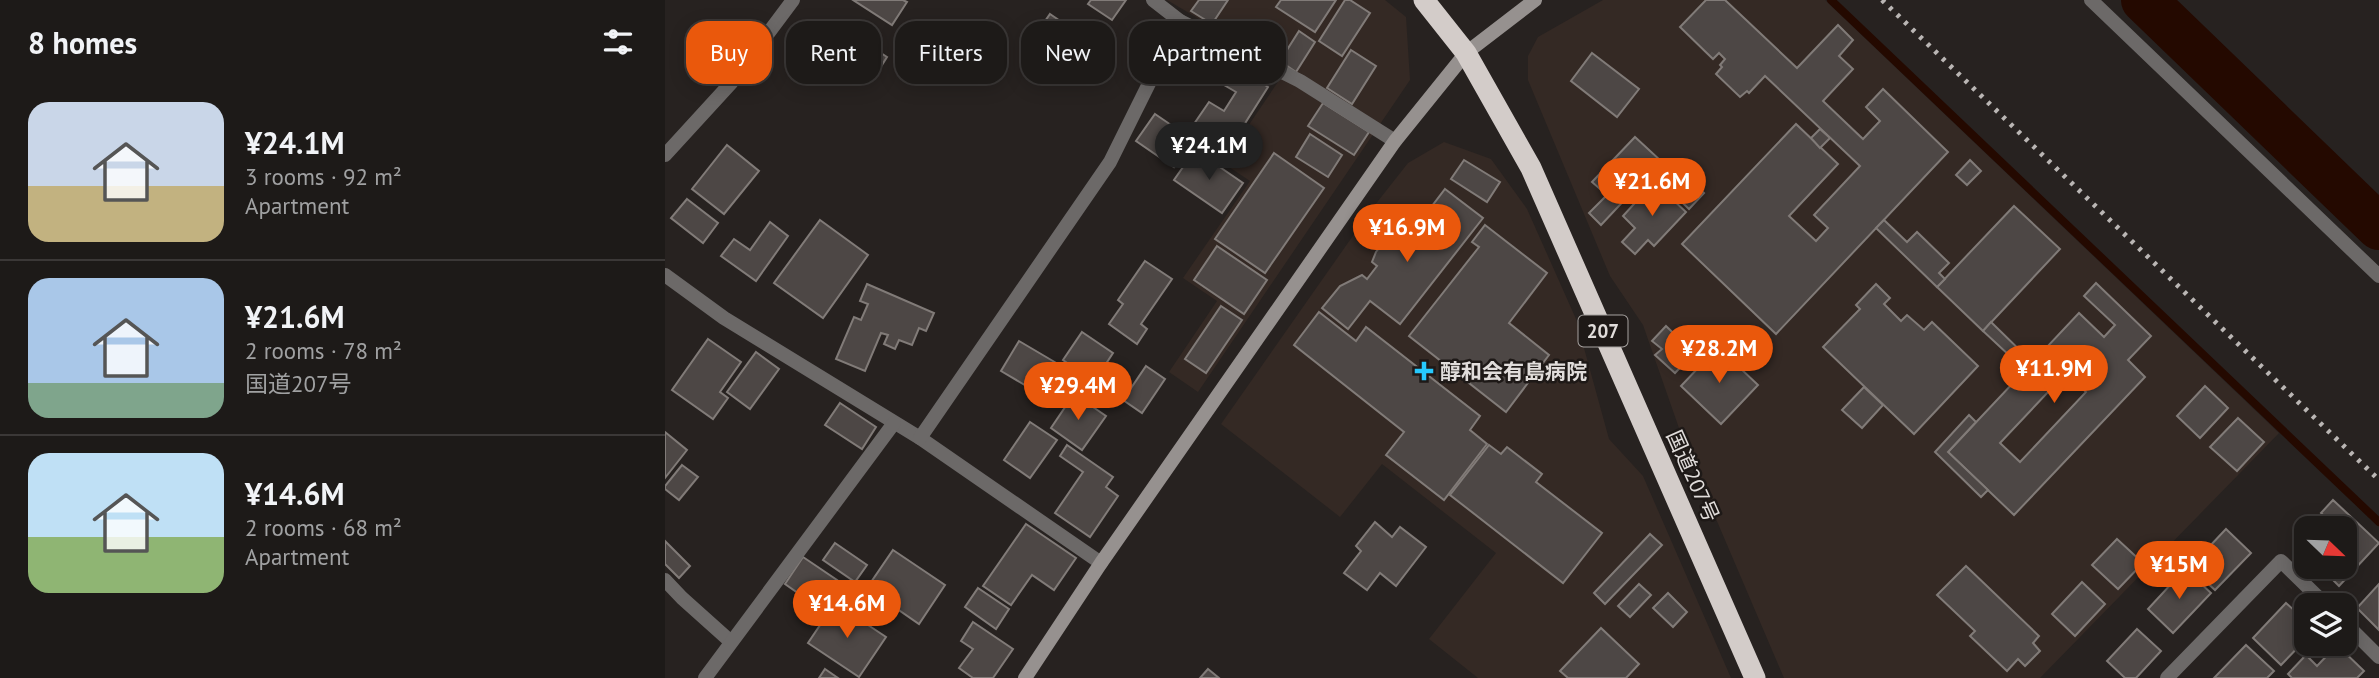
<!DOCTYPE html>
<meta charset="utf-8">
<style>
body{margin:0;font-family:"PT Sans","Noto Sans JP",sans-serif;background:#2a2725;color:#f1f3f6;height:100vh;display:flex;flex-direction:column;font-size:26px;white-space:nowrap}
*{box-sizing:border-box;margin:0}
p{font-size:23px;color:#a0a1a2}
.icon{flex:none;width:38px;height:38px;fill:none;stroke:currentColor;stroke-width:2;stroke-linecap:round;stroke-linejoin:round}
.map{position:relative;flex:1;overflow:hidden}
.sheet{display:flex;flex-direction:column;background:#1d1a18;width:665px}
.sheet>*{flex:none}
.hud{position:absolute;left:21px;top:21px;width:665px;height:63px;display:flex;gap:14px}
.needle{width:46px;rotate:113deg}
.controls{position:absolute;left:1629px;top:516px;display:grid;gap:14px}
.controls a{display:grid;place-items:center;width:63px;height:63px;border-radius:14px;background:#1d1a18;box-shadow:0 4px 18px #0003,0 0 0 2px #3b3837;font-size:35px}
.price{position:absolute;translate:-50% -60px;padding:0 16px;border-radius:24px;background:#ea580c;color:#fff;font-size:23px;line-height:46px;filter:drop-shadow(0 2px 4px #0008)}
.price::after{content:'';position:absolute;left:50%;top:42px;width:21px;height:16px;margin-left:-10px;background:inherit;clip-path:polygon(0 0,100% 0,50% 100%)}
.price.selected{background:#222;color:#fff}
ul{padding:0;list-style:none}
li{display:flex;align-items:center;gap:21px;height:175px;padding:0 28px}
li+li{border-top:2px solid #3b3837}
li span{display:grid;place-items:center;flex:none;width:196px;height:140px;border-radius:21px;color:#555}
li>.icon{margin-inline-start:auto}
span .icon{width:84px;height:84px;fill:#fffc;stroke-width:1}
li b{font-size:30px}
h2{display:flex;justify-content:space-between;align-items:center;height:84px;padding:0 28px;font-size:30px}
.chip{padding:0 24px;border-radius:21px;background:#1d1a18;box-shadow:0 4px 18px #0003,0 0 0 2px #3b3837;font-size:24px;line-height:63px}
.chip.selected{background:#ea580c;color:#fff}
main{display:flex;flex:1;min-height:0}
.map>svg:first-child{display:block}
.built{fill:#342924}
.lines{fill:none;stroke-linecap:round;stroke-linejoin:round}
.stream{stroke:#240900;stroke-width:8}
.river{stroke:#240900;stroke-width:46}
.building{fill:#4d4745;stroke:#817b78;stroke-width:2;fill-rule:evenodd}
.street{stroke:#6c6968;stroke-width:14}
.secondary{stroke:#96918f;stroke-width:14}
.highway{stroke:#d3ccc9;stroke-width:21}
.rail{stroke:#bab6b4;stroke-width:5;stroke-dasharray:3.5 7;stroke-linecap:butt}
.poi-dot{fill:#26c9fe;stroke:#1e1917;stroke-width:2.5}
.labels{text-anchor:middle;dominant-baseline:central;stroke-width:5;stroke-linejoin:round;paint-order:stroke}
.shield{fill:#1e1917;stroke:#a6a2a0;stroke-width:2}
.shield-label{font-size:19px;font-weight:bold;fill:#e1dddb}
.poi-label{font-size:21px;font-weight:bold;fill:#e1dddb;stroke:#1e1917;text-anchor:start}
.street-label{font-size:21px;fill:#e1dddb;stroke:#1e1917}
</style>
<main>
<section class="sheet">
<h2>8 homes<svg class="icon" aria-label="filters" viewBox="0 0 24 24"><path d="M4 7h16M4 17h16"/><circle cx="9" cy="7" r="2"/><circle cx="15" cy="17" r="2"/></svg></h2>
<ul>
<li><span style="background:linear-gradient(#c9d6e8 60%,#c2b280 0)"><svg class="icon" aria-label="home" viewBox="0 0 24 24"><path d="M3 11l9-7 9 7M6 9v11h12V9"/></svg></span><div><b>¥24.1M</b><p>3 rooms · 92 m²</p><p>Apartment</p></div></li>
<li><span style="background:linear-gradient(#a9c7e8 75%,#7fa58c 0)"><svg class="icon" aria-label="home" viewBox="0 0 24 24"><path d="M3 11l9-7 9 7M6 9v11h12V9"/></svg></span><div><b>¥21.6M</b><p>2 rooms · 78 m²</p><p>国道207号</p></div></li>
<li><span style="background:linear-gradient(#bfe0f5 60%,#8fb573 0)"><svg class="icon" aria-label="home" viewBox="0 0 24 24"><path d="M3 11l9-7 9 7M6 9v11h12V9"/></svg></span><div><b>¥14.6M</b><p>2 rooms · 68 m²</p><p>Apartment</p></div></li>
</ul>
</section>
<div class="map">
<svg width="1714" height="678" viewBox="0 0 1714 678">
<rect width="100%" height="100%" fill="#272220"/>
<g class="built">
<path d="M502 0H720L741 17 745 80 533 392 504 372 552 301 518 278 585 181 558 163 621 70Z"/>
<path d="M938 0H1160L1614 433 1375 678H1119L1022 451 978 325 945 276 863 80V56L873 37Z"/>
<path d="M779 142 826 159 862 209 911 319 944 439 978 476 1066 678H813L764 639 831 553 717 464 675 517 556 424 706 210 743 163Z"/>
</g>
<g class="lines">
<path class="stream" d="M1166 0 1714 522"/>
<path class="river" d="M1479 0 1714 227"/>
</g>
<g class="building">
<path d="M188 0H238L242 2 227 25Z"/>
<path d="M426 0H461L447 20 423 4Z"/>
<path d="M534 0H563L547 24 526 11Z"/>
<path d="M616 0H671L650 32 611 7Z"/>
<path d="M680 0H685L705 13 677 56 654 41Z"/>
<path d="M1041 0H1060L1132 68 1173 25 1188 40 1174 56 1188 69 1158 101 1198 139 1215 121 1201 107 1218 89 1283 152 1111 334 1017 244 1131 124 1173 164 1124 216 1151 241 1163 228 1149 215 1195 166 1100 76 1084 93 1082 91 1075 97 1051 74 1057 67 1055 65 1060 59 1054 53 1048 59 1015 27Z"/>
<path d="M385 14 423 40 396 80 358 53Z"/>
<path d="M634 31 650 42 631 72 615 61Z"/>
<path d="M537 38 565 56 553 75 525 57Z"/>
<path d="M199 42 222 57 210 76 188 61Z"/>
<path d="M686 50 711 66 687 104 662 88Z"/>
<path d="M927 53 974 89 952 117 906 81Z"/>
<path d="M570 67 603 87 565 147 529 124 544 102 559 111 571 92 559 85Z"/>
<path d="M658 103 704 132 689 155 643 126Z"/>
<path d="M490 114 528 140 509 167 471 141Z"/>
<path d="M1155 129 1165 138 1155 148 1146 138Z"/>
<path d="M645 134 677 155 663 177 631 157Z"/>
<path d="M970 137 996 161 936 225 924 213 942 195 927 182Z"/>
<path d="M62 145 94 171 59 214 27 189Z"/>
<path d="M530 150 578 183 557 213 509 180Z"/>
<path d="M609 153 659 188 600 273 550 239Z"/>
<path d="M799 160 835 182 822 202 786 179Z"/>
<path d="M1305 160 1316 171 1302 185 1291 175Z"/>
<path d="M1007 163 1039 193 1024 209 993 179Z"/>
<path d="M989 182 1021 212 989 246 983 240 970 254 957 242 970 228 958 216Z"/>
<path d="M780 189 818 218 735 324 705 301 683 329 657 308 675 286 697 275 702 279 712 266 707 262 711 252 722 238 731 232 741 240Z"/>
<path d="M22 199 53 223 38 243 6 218Z"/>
<path d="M1349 206 1395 249 1318 331 1272 287Z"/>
<path d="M155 220 203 255 158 318 109 283Z"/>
<path d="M1219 220 1242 242 1252 232 1284 263 1274 273 1280 279 1272 287 1211 228Z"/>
<path d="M105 222 123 236 91 281 56 256 69 239 85 250Z"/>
<path d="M820 225 882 273 844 323 884 355 841 412 744 336 814 247 807 242Z"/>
<path d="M552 246 602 280 579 314 529 280Z"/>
<path d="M480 261 507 279 476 324 482 329 472 344 444 324 458 304 453 300Z"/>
<path d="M1431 283 1486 336 1463 360 1480 377 1349 515 1283 452 1414 313 1439 337 1450 325 1419 296ZM1401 373 1421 392 1355 462 1335 443Z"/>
<path d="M202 284 269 313 261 331 254 328 247 345 234 340 230 349 219 344 223 335 216 333 200 371 171 359 189 317 196 320 203 304 195 301Z"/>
<path d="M1211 284 1225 298 1219 304 1236 321 1242 315 1259 330 1267 322 1313 366 1249 434 1158 347 1195 309 1191 305Z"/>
<path d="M556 306 577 320 541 373 520 359Z"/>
<path d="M654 312 691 341 701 327 815 416 805 430 822 444 779 500 721 455 739 432 629 345Z"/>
<path d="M1326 322 1367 362 1360 370 1318 331Z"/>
<path d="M1001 326 1029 353 1010 373 990 355 997 349 987 341Z"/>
<path d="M417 332 448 353 429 382 398 360Z"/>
<path d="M43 339 76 362 55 392 63 398 48 419 7 390Z"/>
<path d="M354 341 393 364 375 394 336 371Z"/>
<path d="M1053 347 1093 385 1056 424 1016 386Z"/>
<path d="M91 352 114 369 85 409 62 392Z"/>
<path d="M481 366 500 379 477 413 458 400Z"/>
<path d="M1540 386 1563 408 1535 438 1512 416Z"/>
<path d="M1199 387 1218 405 1197 428 1177 410Z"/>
<path d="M409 394 441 416 417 450 386 428Z"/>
<path d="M175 403 211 427 197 449 160 425Z"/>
<path d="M1304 415 1311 422 1283 452 1323 490 1316 497 1270 452Z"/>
<path d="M1573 418 1599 442 1572 471 1545 447Z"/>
<path d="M365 422 392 440 365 478 339 460Z"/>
<path d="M0 432 22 450 0 478Z"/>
<path d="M402 445 448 477 441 487 453 496 425 537 390 513 418 472 395 456Z"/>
<path d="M824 445 836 454 842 447 877 474 871 482 937 533 898 583 785 495Z"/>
<path d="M17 465 33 477 14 500 0 489V486Z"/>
<path d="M1668 500 1714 543 1674 586 1655 567H1680V528H1670L1671 527 1656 513Z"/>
<path d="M710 522 727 537 735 527 761 547 731 586 715 573 702 590 679 573 696 551 691 546Z"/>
<path d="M361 524 411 558 389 590 367 575 346 605 318 586Z"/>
<path d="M1561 529 1586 553 1550 590 1525 567Z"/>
<path d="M985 534 997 545 940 604 929 593Z"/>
<path d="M1452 539 1478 563 1453 589 1427 565Z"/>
<path d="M0 541 25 566 14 578 0 564Z"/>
<path d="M170 543 202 565 190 582 158 560Z"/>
<path d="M228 550 280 585 254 624 202 588Z"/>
<path d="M138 557 172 580 153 607 120 584Z"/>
<path d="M1301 566 1374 636 1368 643 1375 651 1360 666 1353 659 1342 671 1305 636 1310 631 1272 595Z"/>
<path d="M1520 569 1546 593 1508 633 1483 609Z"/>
<path d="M1417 582 1440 604 1410 636 1387 614Z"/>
<path d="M974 584 986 595 965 617 953 606Z"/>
<path d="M1714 584V630L1692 608Z"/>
<path d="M313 588 344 609 331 629 300 607Z"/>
<path d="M1003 593 1022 612 1008 627 988 608Z"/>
<path d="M170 603 221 637 194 677 143 643Z"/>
<path d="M1621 603 1642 622V638L1616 665 1588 638Z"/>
<path d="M308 622 348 649 328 678H308L294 668 308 649 296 641Z"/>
<path d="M936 628 974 664 961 678H903L895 671Z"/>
<path d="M1472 629 1496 651 1471 678H1460L1442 661Z"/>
<path d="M1581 645 1609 671 1602 678H1549Z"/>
<path d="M1672 645 1699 671 1692 678H1627L1623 674 1641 655 1652 666Z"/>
<path d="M160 669 173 678H154Z"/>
<path d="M543 669 554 678H535Z"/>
</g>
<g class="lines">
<g class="street">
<path d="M488 0 515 21"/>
<path d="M1426 0 1714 276"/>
<path d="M0 155 66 83 128 0"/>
<path d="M0 275 59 318 255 438 436 563"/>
<path d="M255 438 445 162 515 21 635 81 730 141"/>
<path d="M0 580 17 598 65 641"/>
<path d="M1680 623 1714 657"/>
<path d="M40 678 229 423"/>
<path d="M1502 678 1616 561 1662 606"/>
</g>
<path class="secondary" d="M360 678 436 563 730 141 801 53 870 0"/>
<path class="highway" d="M759 0 801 53 866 168 1090 678"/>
<path class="rail" d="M1217 0 1714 480"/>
</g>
<path class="poi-dot" d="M755.5 360.5h7v7h7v7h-7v7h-7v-7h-7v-7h7z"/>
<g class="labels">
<rect class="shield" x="913.5" y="315.5" width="49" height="31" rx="5"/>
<g class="shield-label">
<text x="938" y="331">207</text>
</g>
<g class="poi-label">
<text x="775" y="371">醇和会有島病院</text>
</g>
<g class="street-label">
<text transform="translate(1028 476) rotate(66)">国道207号</text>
</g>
</g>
</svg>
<div class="controls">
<a><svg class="needle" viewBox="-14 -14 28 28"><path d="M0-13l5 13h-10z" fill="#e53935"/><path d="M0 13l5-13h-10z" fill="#a0a1a2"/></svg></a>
<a><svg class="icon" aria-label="layers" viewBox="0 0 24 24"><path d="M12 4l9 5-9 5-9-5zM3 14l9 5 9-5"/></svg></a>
</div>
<b class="price selected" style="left:544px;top:182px">¥24.1M</b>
<b class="price" style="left:987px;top:218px">¥21.6M</b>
<b class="price" style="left:742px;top:264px">¥16.9M</b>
<b class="price" style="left:1054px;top:385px">¥28.2M</b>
<b class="price" style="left:1389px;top:405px">¥11.9M</b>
<b class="price" style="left:413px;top:422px">¥29.4M</b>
<b class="price" style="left:1514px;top:601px">¥15M</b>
<b class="price" style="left:182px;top:640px">¥14.6M</b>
<div class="hud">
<a class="chip selected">Buy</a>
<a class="chip">Rent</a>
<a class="chip">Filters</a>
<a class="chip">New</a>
<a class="chip">Apartment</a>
</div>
</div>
</main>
